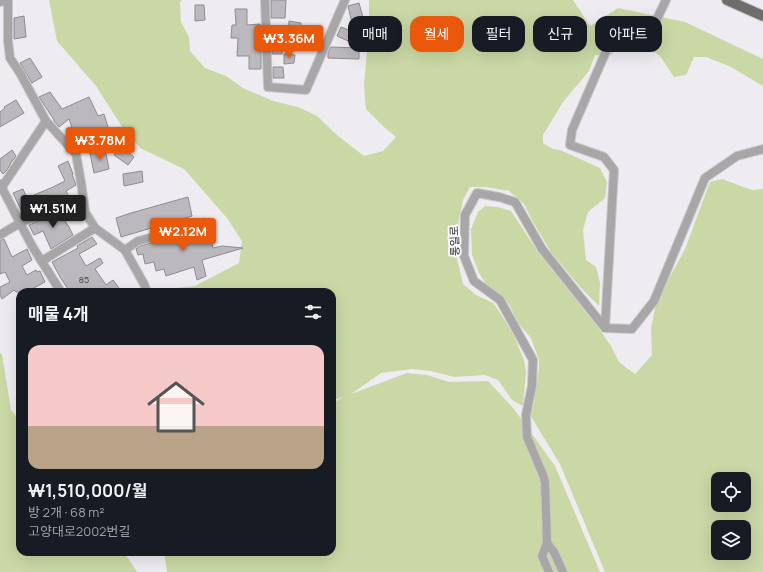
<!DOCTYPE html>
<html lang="ko">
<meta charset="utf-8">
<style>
body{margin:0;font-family:Manrope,"Noto Sans KR",sans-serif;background:#20242c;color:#f1f3f6;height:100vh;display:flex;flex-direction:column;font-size:15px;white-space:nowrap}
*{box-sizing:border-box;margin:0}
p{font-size:13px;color:#9ea1a6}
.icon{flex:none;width:22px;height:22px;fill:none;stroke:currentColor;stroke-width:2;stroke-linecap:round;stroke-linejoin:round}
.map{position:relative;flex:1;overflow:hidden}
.sheet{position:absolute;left:16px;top:288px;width:320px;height:268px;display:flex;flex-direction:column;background:#171b24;border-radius:12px;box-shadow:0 4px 16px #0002}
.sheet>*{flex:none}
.hud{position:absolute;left:348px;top:16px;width:355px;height:36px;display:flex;gap:8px}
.controls{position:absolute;left:711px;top:472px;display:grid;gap:8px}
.controls a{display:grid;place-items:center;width:40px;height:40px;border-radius:8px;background:#171b24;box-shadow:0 4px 16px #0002;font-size:20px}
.price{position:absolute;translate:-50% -34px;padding:0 9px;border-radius:4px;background:#ea580c;color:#fff;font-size:13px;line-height:26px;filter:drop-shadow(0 1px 2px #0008)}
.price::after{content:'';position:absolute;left:50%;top:24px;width:12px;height:9px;margin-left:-6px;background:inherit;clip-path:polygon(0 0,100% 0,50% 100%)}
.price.on{background:#222;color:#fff}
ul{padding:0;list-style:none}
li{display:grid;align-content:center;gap:8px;height:212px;padding:0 12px}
li span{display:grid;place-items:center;height:124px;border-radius:12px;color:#555}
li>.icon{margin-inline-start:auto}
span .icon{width:72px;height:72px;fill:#fffc;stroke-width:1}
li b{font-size:17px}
h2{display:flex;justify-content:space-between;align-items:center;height:48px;padding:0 12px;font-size:17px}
.pill{padding:0 14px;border-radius:12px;background:#171b24;box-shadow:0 4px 16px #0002;font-size:14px;line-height:36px}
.pill.on{background:#ea580c;color:#fff}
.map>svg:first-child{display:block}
.green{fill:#c9d8a5;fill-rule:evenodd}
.building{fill:#bbb9bd;stroke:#8d8c8f}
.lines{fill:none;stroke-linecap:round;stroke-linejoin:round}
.minor-casing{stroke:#c9c7cb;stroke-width:10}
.major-casing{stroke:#c9c7cb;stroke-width:12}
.minor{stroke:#a8a6a6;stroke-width:8}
.major{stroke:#6f6c6b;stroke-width:10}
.labels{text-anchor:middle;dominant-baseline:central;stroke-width:4;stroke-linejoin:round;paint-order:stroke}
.number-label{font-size:9px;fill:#474648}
.street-label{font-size:11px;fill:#201f21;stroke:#fbfafd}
</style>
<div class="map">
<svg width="763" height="572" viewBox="0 0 763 572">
<rect width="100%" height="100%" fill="#eeecf0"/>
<g class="green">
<path d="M49 0H182L180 2 181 22 189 37 190 51 205 68 226 76 243 88 273 101 298 107 317 116 338 136 364 156 383 151 396 137 384 127 366 109 364 85 369 28V0H573L590 26 618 8 685 22 763 59V86L731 67 706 57H694L686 75 674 77 660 56 644 45H621L611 55H595L589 71 563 102 543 135V143L553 149 560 150 600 168 607 182 605 198 588 212 583 230 586 260 596 267 600 283 599 306 581 288 551 252 533 222 524 204 509 191 486 187H470L463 200 459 219 456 254 463 284 476 295 493 303 501 314 514 336 524 360 526 372 523 406 512 400 498 380 485 375 454 377 431 371 412 369 381 373 351 394 407 373 427 375 449 382 488 381 514 409 555 466 600 572H167L164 552H332V403L344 397 332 400V292H176L177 288 195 286 239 263 242 241 227 218 184 169 140 148 121 125 96 86 57 41Z"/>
<path d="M722 179 752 190 763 189V572H605L560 464 530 415 534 403 539 368V360L531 338 518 323 509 304 486 284 479 273 472 255 471 229 478 212 485 206 498 207 511 211 538 252 554 272 597 326 611 346 619 362 635 374 652 355 651 328 656 304 665 286 685 249 710 182ZM718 479H744V505H718ZM718 527H744V553H718Z"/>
<path d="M0 353 2 354 11 410 20 421V552H124L137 572H0Z"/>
</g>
<g class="building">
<path d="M271 0H286L285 18H271Z"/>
<path d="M359 3 364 21 352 23 348 6Z"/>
<path d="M195 5H204L205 20 195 21Z"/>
<path d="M235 9H247V25L260 24V44H261V69H249V56H237L238 38H231L232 25H236Z"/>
<path d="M24 16 26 37 14 39V18Z"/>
<path d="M289 21 301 23 300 37 288 36Z"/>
<path d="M341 27 353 32 348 41 337 36Z"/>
<path d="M272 31H284L282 54H272Z"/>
<path d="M331 47 359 48V59L328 58V52Z"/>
<path d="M284 54 295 55 294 63 284 64Z"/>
<path d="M30 58 42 77 32 83 20 63Z"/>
<path d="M273 67H283L284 78H273Z"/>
<path d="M50 92 62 109 89 97 98 116 104 114 108 127 87 134 91 145 81 148 76 139 69 119 59 127 54 121V120L39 97Z"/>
<path d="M16 100 24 113 0 127V112L5 108 4 107Z"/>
<path d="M120 146 134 157 128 165 114 155Z"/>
<path d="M105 149 109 169 94 173 90 153Z"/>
<path d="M12 150 16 156 10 164V165L7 170 3 174 0 170V159Z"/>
<path d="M68 161 73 174H72L76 185 66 191 75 208 65 214 58 195 45 201 46 204 25 215 24 213 23 214 13 193 23 189 27 198 53 187 65 181 58 166Z"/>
<path d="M142 171 143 182 124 186 123 174Z"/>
<path d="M188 197 192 216 121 237 116 218 131 213Z"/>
<path d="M61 211 67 225H68L73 235 51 249 43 231 34 235 29 225Z"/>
<path d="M205 218 213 248 222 246 243 248 202 260 206 276 197 280 194 267 166 276 164 269 156 271 154 262 145 264 143 254 138 255 136 249 140 246 198 231 196 221Z"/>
<path d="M92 237 97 244 79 254 86 266 100 258 103 263 95 269 106 285 113 280 122 292H70L60 277 52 262 78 248 77 246Z"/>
<path d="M4 239 12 257 27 249 32 260 22 266 27 275 36 270 37 272 40 271 45 282 30 290 31 292H16L14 290 2 299 0 295V287L10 282 5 272 0 274V240Z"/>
</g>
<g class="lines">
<defs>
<g id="minor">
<path d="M8 0V41L10 58 20 73 46 121 76 154 81 182 85 212 95 228 125 250 144 284 147 292"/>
<path d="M265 0 268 87 306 90 345 0"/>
<path d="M0 2 8 0"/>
<path d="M0 184 32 246 61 292"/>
<path d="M2 187 46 121"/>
<path d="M0 235 20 223 57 207"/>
<path d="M125 250 138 241 192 227"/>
<path d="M42 261 95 228"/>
<path d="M605 328 614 170 604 157 570 145 572 130 610 42 653 27 666 0"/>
<path d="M547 543 554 552 563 572"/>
<path d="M549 572 542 556 547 543 545 482 543 475 527 437 526 415 532 386 533 360 500 300 474 281 464 256 465 215 477 193 499 197 515 202 542 249 605 328 632 329 654 301 705 178 737 156 763 149"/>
</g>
<path id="major" d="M727 0 763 16"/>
</defs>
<use href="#minor" class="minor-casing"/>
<use href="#major" class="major-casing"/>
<use href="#minor" class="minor"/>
<use href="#major" class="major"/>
</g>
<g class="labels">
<g class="number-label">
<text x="84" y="279">85</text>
</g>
<g class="street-label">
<text transform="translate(454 241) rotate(-92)">통일로</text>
</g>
</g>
</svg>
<div class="controls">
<a><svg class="icon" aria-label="locate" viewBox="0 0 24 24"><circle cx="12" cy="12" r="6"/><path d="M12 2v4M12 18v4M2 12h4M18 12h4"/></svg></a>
<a><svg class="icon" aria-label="layers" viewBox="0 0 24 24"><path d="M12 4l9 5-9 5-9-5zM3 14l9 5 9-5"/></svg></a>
</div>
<b class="price" style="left:289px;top:59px">₩3.36M</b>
<b class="price" style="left:100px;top:161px">₩3.78M</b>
<b class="price on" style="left:53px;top:229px">₩1.51M</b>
<b class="price" style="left:183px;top:252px">₩2.12M</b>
<div class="hud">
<a class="pill">매매</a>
<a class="pill on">월세</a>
<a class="pill">필터</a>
<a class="pill">신규</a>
<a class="pill">아파트</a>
</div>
<section class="sheet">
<h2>매물 4개<svg class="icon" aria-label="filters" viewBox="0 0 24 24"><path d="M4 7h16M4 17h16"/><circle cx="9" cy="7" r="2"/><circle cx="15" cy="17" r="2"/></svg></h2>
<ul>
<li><span style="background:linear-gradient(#f6c9c9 65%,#b9a48a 0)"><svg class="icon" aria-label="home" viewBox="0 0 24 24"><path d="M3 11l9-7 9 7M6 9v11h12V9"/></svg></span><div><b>₩1,510,000/월</b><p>방 2개 · 68 m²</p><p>고양대로2002번길</p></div></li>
</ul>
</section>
</div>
